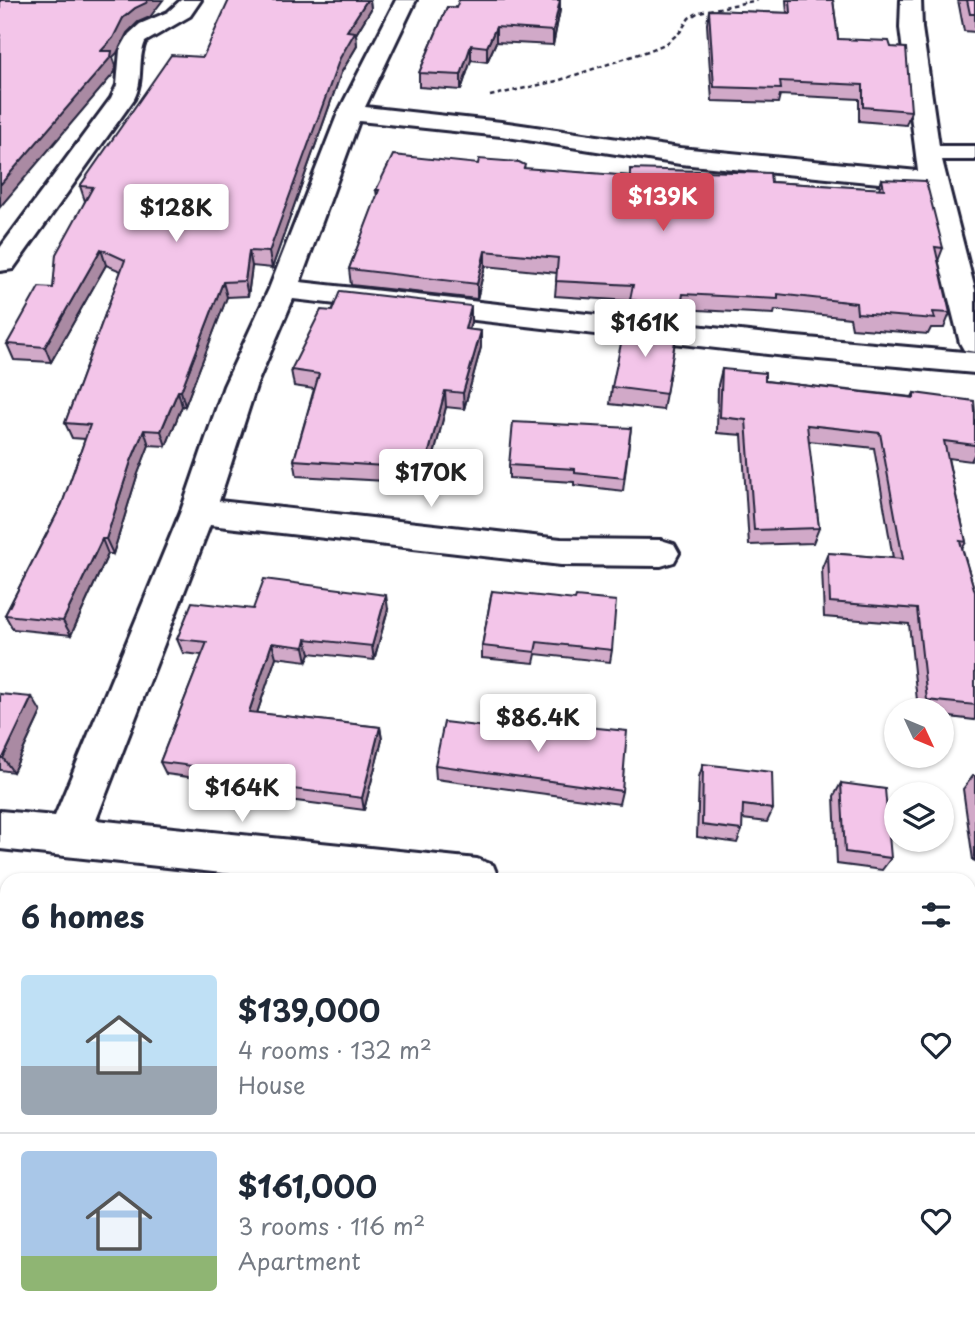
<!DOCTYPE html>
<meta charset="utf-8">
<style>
body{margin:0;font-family:"Playpen Sans",sans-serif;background:#f6f6f7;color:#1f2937;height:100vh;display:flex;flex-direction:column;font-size:26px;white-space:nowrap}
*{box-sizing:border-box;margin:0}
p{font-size:23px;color:#747a83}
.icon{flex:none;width:38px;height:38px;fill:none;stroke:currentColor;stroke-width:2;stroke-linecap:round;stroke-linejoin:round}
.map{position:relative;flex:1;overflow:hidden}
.panel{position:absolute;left:0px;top:873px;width:976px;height:450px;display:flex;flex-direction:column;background:#fff;border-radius:21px 21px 0 0;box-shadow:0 2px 5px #0004}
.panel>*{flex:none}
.needle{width:46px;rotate:134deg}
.fabs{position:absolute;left:884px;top:698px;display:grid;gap:14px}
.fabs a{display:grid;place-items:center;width:70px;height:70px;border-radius:50%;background:#fff;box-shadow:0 2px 5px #0004;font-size:35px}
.price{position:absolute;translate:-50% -60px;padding:0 16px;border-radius:7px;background:#fff;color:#222;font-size:23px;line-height:46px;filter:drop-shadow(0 2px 4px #0008)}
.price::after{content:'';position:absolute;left:50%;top:42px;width:21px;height:16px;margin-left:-10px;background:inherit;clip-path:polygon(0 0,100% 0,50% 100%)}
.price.current{background:#d1495b;color:#fff}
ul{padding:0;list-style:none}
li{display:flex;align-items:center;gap:21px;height:175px;padding:0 21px}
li+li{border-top:2px solid #e0e1e3}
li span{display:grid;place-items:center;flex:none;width:196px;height:140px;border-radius:7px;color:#555}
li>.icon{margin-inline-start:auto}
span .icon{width:84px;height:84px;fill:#fffc;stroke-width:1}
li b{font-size:30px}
h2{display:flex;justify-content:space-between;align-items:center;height:84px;padding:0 21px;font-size:30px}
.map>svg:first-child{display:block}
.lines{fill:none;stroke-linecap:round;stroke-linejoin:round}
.minor-casing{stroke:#22223b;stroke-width:6}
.path{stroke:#22223b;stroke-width:2.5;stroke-dasharray:4.5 3.5;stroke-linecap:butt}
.minor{fill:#fff;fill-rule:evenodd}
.wall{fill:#d1a9c8;stroke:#22223b;stroke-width:2}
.shaded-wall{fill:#aa8aa3;stroke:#22223b;stroke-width:2}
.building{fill:#f3c5e9;stroke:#22223b;stroke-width:2}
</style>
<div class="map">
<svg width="975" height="1322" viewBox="0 0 975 1322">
<rect width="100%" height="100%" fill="#fff"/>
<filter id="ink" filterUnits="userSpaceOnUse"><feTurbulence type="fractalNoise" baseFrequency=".0143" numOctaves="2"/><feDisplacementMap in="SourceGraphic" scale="14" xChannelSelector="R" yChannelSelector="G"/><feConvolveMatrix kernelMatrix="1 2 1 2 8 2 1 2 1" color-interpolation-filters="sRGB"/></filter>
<g filter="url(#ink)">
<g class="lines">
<defs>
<g id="minor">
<path d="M181 0H201L190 16 145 42C137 61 144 80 134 99L13 269 0 271V248L111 98 117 85 120 50 129 34 140 24 168 12Z"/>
<path d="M396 0H416L365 107 501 122 680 148 918 171 900 28 901 0H921L922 28 939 146H975V160H942L975 290V352L964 350 960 343 921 187 680 164 501 136 359 121 300 282 785 336 975 353V373L785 356 293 299 256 386 219 501 561 539 661 540 674 544 679 553 674 562 661 566 561 565 210 525 96 820 477 859 493 865 499 880H287L0 849V811L55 816 181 511 224 386 269 289 338 113Z"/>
<path d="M970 910 975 911V955L970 954Z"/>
<path d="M0 1142 7 1143V1195L0 1194Z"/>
<path d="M970 1280 975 1282V1322H948L945 1316H970Z"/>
<path d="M766 1316H849L851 1322H768Z"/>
</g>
</defs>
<use href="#minor" class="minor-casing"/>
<path class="path" d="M490 96 557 81 648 51 667 43 680 32 689 18 699 12 758 0"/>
<use href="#minor" class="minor"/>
</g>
<g class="wall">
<path d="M367 0H370L371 9 356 34 357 46 341 73 272 268 252 266 248 296 227 297 185 406H182L166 446 149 445 137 476 113 554H108L71 635 13 629 5 615 62 504 85 439 72 438 65 423 121 271 106 265 51 362 14 360 7 344 53 288 85 201 80 186 203 57Z"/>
<path d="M786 0H833L838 39 891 47 911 111 906 125 859 121V99L780 95 778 103 712 101 707 24 709 10 787 13Z"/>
<path d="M958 0H975V32L964 31Z"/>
<path d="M447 7 560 10 553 45 496 42 487 62 471 60 461 90 419 87V73Z"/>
<path d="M525 169 630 176V169L771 182 879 189 882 179 943 248 938 261 950 313 944 328H931L928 334 852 328 850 318 775 310 774 314 680 309 678 321 628 316 630 301 555 296 557 273 485 266 477 299 351 285 349 269 377 197 376 190Z"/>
<path d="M471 322 469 330 481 331V347L464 409 446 407 426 487 386 481 297 476 294 460 314 389 294 386 291 370Z"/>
<path d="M677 330 663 410 610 404 612 387Z"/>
<path d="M722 369 765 381 912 397 914 393 975 412V453L971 461 948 458 966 542 962 549 975 592V720L942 716V710H918L909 624 824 617 822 568 828 553 893 558 874 448 808 441 819 528 813 543 749 545 742 435 717 433 718 385Z"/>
<path d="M631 428 623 491 574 485V482L509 478V465Z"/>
<path d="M492 591 612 650 610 662 536 654 534 663 482 658V646Z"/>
<path d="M253 609H388L374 660 310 653 307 661 276 657 257 713 380 727 382 740 364 810 289 800 286 790 166 774 160 762 202 655 183 653 177 639Z"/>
<path d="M0 694 41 712 13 772 0 770Z"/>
<path d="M566 737 622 791 619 804 436 779 435 765Z"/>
<path d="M703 764 773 809 767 822 742 819V830L737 843 697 837 699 777Z"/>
<path d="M973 776H975V861L973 860 963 789Z"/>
<path d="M841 783 891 858 882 870 837 864 834 796Z"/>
</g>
<g class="shaded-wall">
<path d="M148 0H163L150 17 138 22 127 33 117 53 113 57 116 66 115 72 0 207V185L123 18 135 8Z"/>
<path d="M367 0H370L371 9 356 34 357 46 341 73 272 268 269 252 347 31Z"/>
<path d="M560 0V10L553 45V31Z"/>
<path d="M496 27V42L487 62V47Z"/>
<path d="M471 45V60L461 90V75Z"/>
<path d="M101 249 106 265 51 362 45 347Z"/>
<path d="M249 251 252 266 248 296 245 281Z"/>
<path d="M485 251V266L477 299V284Z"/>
<path d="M223 282 227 297 185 406 181 391Z"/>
<path d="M471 306V322L465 346V329Z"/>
<path d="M481 331V347L464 409 463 393Z"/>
<path d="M178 391 182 406 166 446 161 431Z"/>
<path d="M445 391 446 407 426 487 424 471Z"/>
<path d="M144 430 149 445 137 476 113 554 106 539 131 461Z"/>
<path d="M102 539 108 554 71 635 63 621Z"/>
<path d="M386 595 388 609 374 660 372 646Z"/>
<path d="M306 639 310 653 307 661 304 647Z"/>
<path d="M272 643 276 657 253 725 249 712Z"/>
<path d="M32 697 41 712 13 772 3 758Z"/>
<path d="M380 727 382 740 364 810 362 798Z"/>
</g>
<g class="building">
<path d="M0 0H148L146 3 135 8 123 18 113 38 101 51H112L111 57 0 185Z"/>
<path d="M229 0H367L347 31 355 32 340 58 269 252 249 251 245 281 223 282 181 391H178L161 431 144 430 131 461 106 539H102L63 621 5 615 62 504 90 425 65 423 125 260 101 249 45 347 7 344 39 287 53 288 56 254 93 187 80 186 171 55 203 57Z"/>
<path d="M459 0H560L553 31 496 27 487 47 471 45 461 75 419 73 447 7 456 8Z"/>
<path d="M790 0H833L838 39 889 41 891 47 906 48 911 111 863 107V85L780 81 781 89 714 87 709 10 791 13Z"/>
<path d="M967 0H975V14H970Z"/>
<path d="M393 155 478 164 479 159 519 162 525 165 524 168 631 176 630 169 770 173 771 182 884 189 882 179 926 181 943 248 935 247 950 313 933 312 935 319 857 313 856 303 778 294V299L683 294 681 306 630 300 633 285 556 281 558 258 485 251 477 284 349 269 379 190H376Z"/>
<path d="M340 291 471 306 465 329 481 331 463 393 445 391 424 471 384 466 294 460 319 374 291 370 321 310 332 311Z"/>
<path d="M625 324 677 330 666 394 612 387Z"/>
<path d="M722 369 765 373V381L914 398V393L974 401 975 412V445L944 441 966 542 960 541 975 592V705L927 700 917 609 830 602 828 553 903 559 880 433 807 425 819 528 754 530 746 420 720 417Z"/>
<path d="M513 422 631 428 624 478 575 473V469L509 465Z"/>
<path d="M264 579 386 595 372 646 306 639 304 647 272 643 249 712 380 727 362 798 285 788 288 778 160 762 207 642 177 639 192 602 253 609Z"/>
<path d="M492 591 575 600 576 597 616 601 612 650 537 642 535 652 482 646Z"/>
<path d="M0 694 32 697 3 758H0Z"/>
<path d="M444 722 566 737 568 725 627 731 622 791 435 765Z"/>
<path d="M703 764 772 772 773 809 743 805 742 830 702 825Z"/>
<path d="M841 783 885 789 891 858 845 852Z"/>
</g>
</g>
</svg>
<div class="fabs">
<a><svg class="needle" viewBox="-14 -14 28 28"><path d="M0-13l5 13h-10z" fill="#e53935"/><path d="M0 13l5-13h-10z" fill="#747a83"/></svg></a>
<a><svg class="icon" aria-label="layers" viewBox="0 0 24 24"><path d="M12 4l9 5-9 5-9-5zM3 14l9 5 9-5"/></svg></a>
</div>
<b class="price current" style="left:663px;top:233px">$139K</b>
<b class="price" style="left:176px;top:244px">$128K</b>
<b class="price" style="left:645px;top:359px">$161K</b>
<b class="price" style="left:431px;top:509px">$170K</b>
<b class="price" style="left:538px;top:754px">$86.4K</b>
<b class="price" style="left:242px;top:824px">$164K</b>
<section class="panel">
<h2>6 homes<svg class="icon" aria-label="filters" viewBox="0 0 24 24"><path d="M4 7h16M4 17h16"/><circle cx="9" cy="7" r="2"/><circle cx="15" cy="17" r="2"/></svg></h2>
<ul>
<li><span style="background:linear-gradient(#bfe0f5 65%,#9aa5b1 0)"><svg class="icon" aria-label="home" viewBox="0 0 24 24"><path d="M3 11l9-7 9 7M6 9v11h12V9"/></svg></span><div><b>$139,000</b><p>4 rooms · 132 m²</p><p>House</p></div><svg class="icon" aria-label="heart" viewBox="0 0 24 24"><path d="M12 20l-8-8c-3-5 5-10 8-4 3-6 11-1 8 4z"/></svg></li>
<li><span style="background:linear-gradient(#a9c7e8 75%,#8fb573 0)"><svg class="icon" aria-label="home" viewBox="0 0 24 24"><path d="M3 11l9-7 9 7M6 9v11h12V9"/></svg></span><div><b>$161,000</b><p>3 rooms · 116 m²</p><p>Apartment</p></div><svg class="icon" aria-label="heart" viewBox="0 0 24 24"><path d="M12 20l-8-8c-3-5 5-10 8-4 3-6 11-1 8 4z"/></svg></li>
</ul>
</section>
</div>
